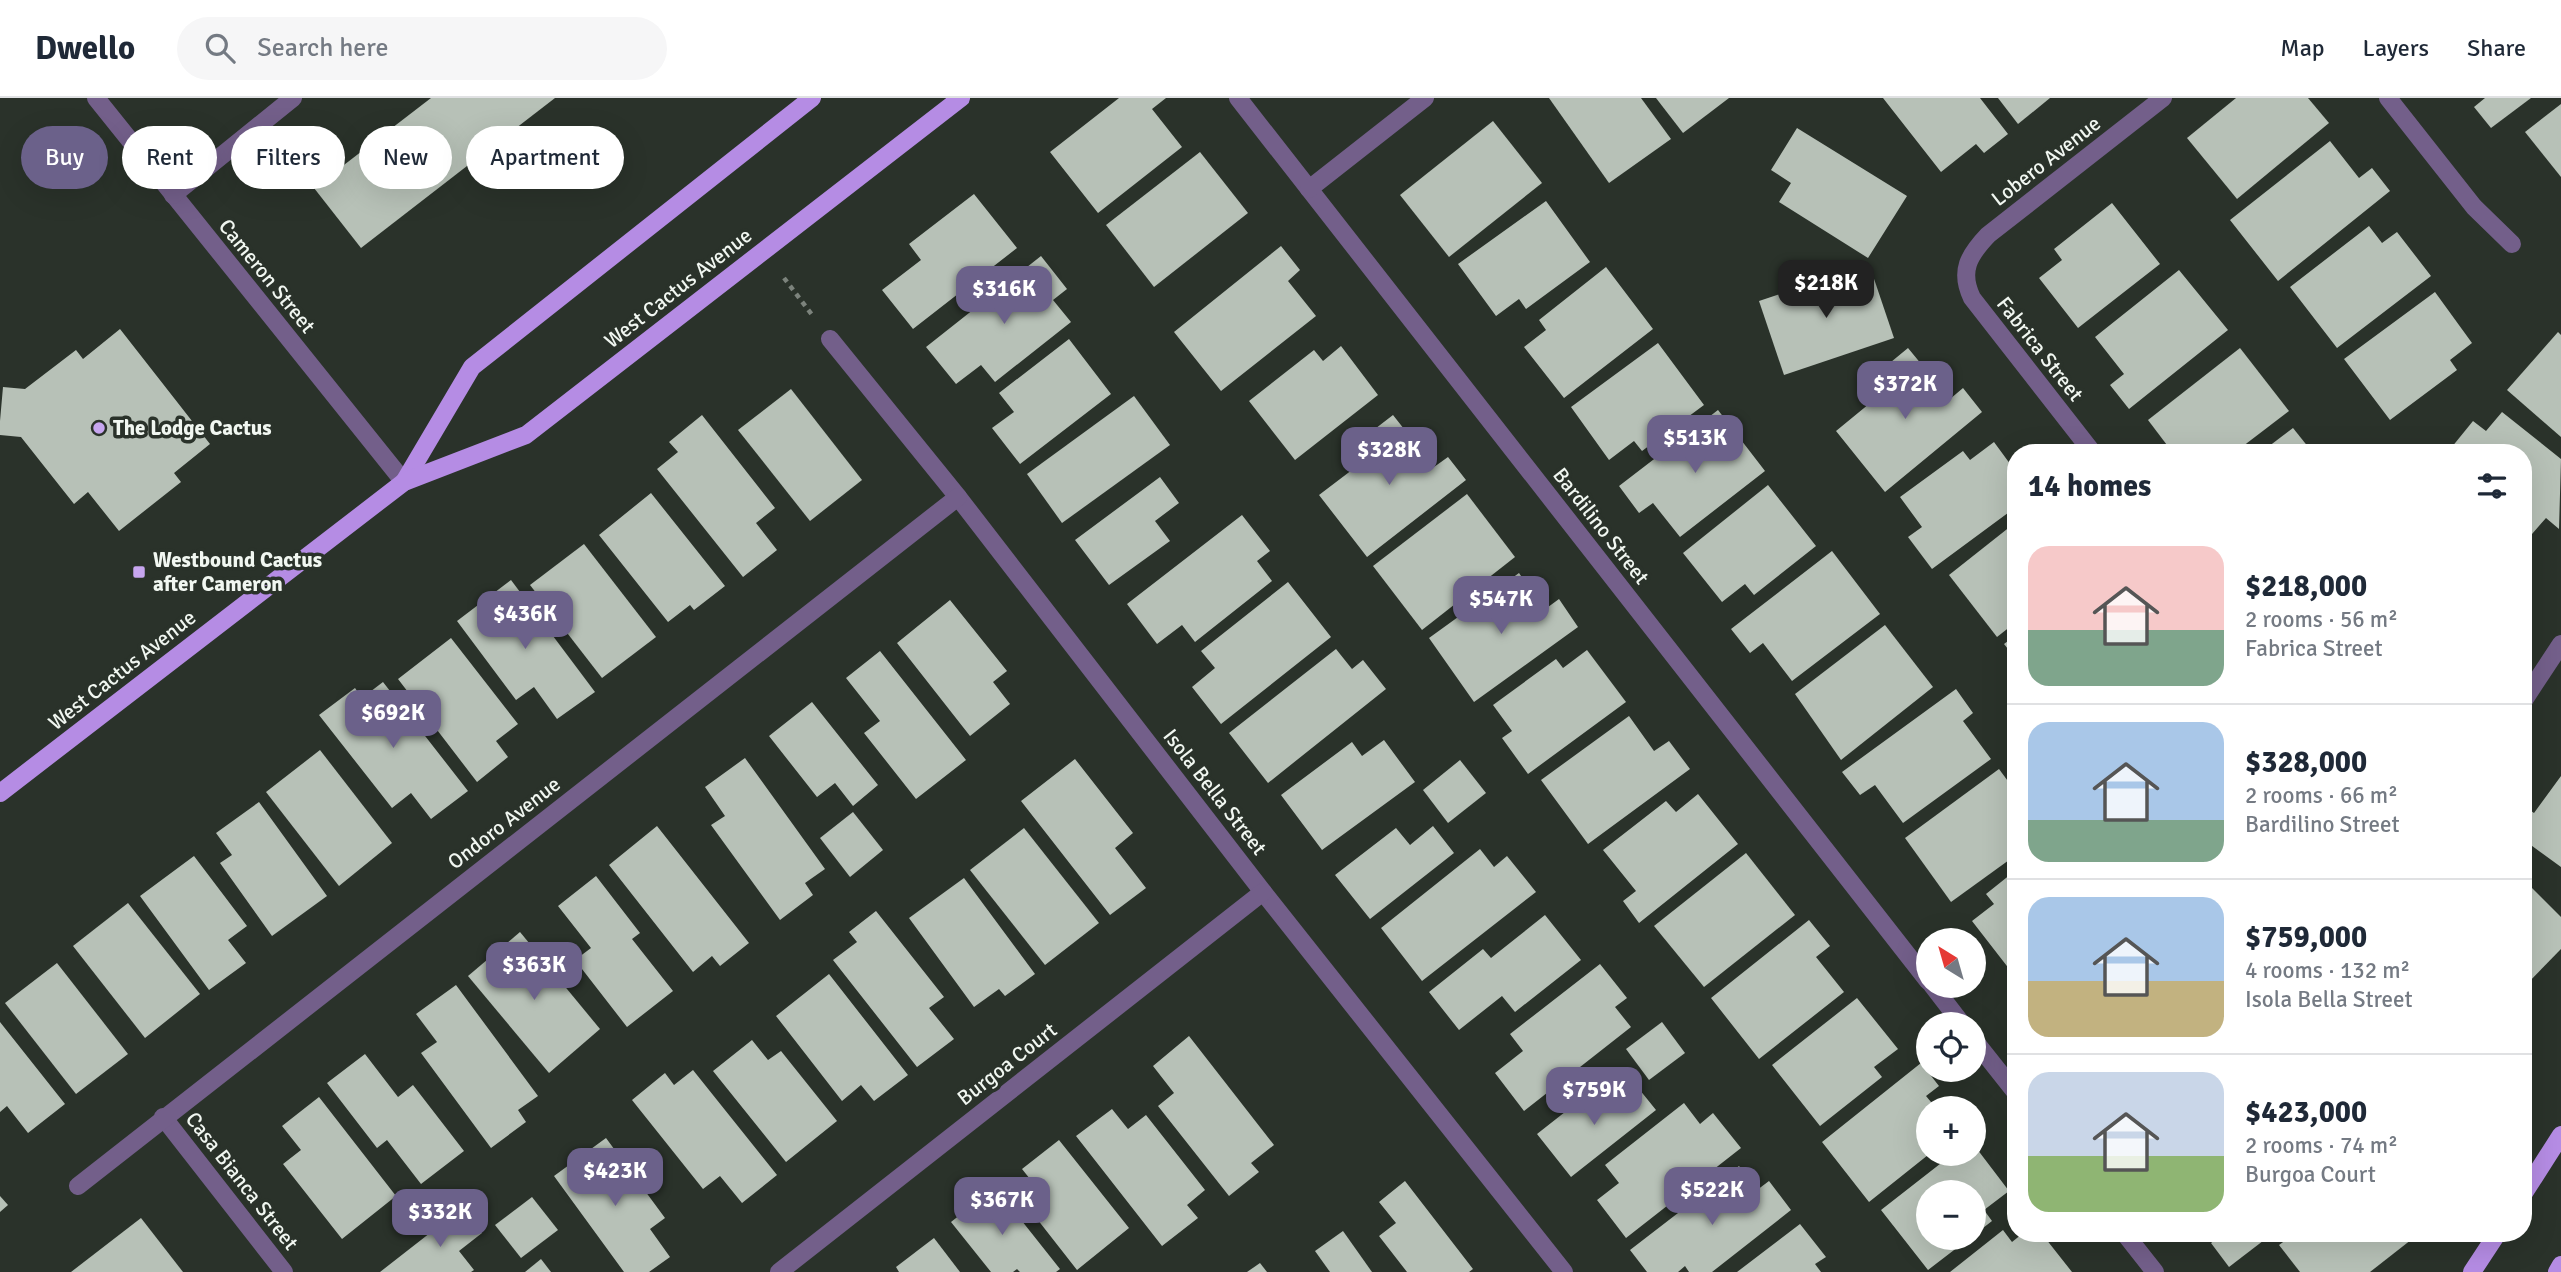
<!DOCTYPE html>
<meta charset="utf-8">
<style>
body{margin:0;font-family:Signika,sans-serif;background:#f6f6f7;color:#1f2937;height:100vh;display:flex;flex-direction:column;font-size:26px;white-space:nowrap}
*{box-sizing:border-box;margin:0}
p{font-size:23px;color:#747a83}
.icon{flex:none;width:38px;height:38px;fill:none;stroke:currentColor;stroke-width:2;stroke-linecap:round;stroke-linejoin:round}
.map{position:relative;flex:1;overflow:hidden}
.panel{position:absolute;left:2007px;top:346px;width:525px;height:798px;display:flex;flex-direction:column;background:#fff;border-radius:28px;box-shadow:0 7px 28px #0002}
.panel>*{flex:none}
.guide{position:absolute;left:21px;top:28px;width:665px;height:63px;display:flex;gap:14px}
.needle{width:46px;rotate:323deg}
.tools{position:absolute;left:1916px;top:830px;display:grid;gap:14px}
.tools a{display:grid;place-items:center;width:70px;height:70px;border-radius:50%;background:#fff;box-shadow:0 7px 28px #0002;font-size:35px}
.price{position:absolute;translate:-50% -60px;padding:0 16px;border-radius:14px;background:#6b618a;color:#fff;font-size:23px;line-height:46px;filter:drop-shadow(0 2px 4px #0008)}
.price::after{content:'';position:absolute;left:50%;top:42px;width:21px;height:16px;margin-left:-10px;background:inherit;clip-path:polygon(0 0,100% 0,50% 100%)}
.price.selected{background:#222;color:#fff}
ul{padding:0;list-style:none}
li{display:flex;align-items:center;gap:21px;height:175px;padding:0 21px}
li+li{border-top:2px solid #e0e1e3}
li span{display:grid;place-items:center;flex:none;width:196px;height:140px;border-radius:21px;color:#555}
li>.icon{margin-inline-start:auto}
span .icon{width:84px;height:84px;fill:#fffc;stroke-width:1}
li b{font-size:30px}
h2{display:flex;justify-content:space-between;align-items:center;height:84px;padding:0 21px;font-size:30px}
.pill{padding:0 24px;border-radius:32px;background:#fff;box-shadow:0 7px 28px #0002;font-size:24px;line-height:63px}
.pill.selected{background:#6b618a;color:#fff}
header{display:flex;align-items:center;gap:42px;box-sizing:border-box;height:98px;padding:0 35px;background:#fff;border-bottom:2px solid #e0e1e3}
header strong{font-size:33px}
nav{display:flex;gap:38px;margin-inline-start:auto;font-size:24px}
.search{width:490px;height:63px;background:#f6f6f7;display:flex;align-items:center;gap:18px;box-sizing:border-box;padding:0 24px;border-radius:38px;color:#747a83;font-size:26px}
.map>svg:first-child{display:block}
.building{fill:#b7c1b7}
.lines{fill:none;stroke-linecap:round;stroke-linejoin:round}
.path{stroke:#7c837c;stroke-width:4.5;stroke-dasharray:5 5;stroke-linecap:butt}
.minor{stroke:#735f8a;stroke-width:18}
.major{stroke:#b58ce4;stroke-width:18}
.poi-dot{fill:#c7a6ef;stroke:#2a322a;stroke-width:2.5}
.labels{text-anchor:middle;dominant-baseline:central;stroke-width:7;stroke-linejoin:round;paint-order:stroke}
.street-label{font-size:21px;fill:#f1f7f1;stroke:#2a322a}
.poi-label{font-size:21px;font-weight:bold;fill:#f1f7f1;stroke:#2a322a;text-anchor:start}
</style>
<header>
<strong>Dwello</strong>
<div class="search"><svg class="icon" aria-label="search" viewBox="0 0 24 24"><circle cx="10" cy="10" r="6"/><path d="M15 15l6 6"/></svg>Search here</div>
<nav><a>Map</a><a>Layers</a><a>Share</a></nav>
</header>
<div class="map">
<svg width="2561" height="1174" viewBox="0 0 2561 1174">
<rect width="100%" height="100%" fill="#2a322a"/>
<g class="building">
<path d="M431 0H555L361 150 314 90Z"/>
<path d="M1119 0H1166L1152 11 1182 49 1098 115 1050 54Z"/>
<path d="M1549 0H1641L1671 41 1609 85Z"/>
<path d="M1656 0H1729L1683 35Z"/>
<path d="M1883 0H1980L2008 36 1984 55 1976 46 1941 74Z"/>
<path d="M1998 0H2050L2018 26Z"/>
<path d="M2236 0H2308L2329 25 2237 101 2187 40Z"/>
<path d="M2485 0H2531L2491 30 2474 9Z"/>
<path d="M2561 6V79L2525 34Z"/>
<path d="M1493 23 1542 85 1449 159 1400 97Z"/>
<path d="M1797 30 1907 98 1868 160 1779 104 1791 85 1771 72Z"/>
<path d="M2330 43 2359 80 2372 70 2390 93 2278 183 2230 122Z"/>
<path d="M1200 54 1248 115 1154 189 1106 127Z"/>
<path d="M974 96 1017 150 913 231 882 192 921 162 909 146Z"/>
<path d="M1546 103 1590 164 1526 211 1519 201 1496 218 1458 166Z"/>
<path d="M2112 105 2160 166 2078 230 2039 180 2062 162 2054 151Z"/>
<path d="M2369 128 2382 145 2397 134 2431 178 2337 250 2290 189Z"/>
<path d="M1281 148 1300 172 1288 183 1316 218 1221 293 1174 234Z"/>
<path d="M1041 158 1067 191 1053 202 1071 224 995 284 981 267 956 286 926 249Z"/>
<path d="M1869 166 1894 240 1784 277 1759 203Z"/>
<path d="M1606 169 1653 231 1564 300 1524 249 1546 232 1539 222Z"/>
<path d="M2179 172 2228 232 2129 311 2110 287 2124 276 2095 239Z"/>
<path d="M2435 194 2472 245 2450 262 2457 272 2390 322 2344 261Z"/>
<path d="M120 231 210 346 174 375 181 384 119 433 88 394 74 406 21 339 0 337V323L3 289 25 291 76 252 83 261Z"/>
<path d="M2558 234 2561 237V339L2507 292Z"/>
<path d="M1069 241 1111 296 1020 366 992 330 1014 314 999 295Z"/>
<path d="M1658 245 1704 307 1642 353 1634 343 1609 362 1571 309Z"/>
<path d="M1341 248 1378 297 1295 362 1249 303 1314 252 1323 263Z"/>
<path d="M1908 250 1950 301 1963 290 1982 314 1885 394 1836 333 1886 292 1874 278Z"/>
<path d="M2240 250 2289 313 2234 355H2173L2148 322Z"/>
<path d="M791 291 862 382 810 423 738 332Z"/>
<path d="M1134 298 1170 347 1062 425 1027 376Z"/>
<path d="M1718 312 1765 373 1680 439 1653 405 1639 415 1619 388Z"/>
<path d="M2502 314 2561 361 2559 431 2546 420 2532 436 2524 430V355H2447L2473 323 2486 333Z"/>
<path d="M702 317 775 410 756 425 777 452 743 479 657 371 678 354 669 344Z"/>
<path d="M1393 317 1434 369 1448 359 1466 382 1367 459 1319 397 1369 359 1358 344Z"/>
<path d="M2293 330 2313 355H2260Z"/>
<path d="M1994 344 2016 374V409L1932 471 1908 439 1922 429 1900 399 1963 353 1970 362Z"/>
<path d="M1160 379 1179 405 1155 423 1170 443 1109 487 1075 442Z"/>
<path d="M1768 387 1816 448 1754 497 1745 486 1722 504 1683 455Z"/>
<path d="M651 395 725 488 694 512 690 507 668 524 599 437Z"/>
<path d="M1467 396 1515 459 1422 532 1373 468Z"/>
<path d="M1242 417 1270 453 1257 463 1272 483 1195 544 1182 527 1157 546 1127 506Z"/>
<path d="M2016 424V524L1997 539 1949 477Z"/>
<path d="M584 446 656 539 602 580 530 487Z"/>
<path d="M1832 453 1880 516 1792 583 1763 545 1750 555 1731 531Z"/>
<path d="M1519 475 1544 512 1559 501 1578 529 1474 604 1429 540Z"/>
<path d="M511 482 595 594 557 621 534 589 516 602 457 523Z"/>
<path d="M1288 484 1331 539 1221 626 1192 589 1215 570 1201 553Z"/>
<path d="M950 502 1007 573 993 584 1010 606 970 638 897 545Z"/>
<path d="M1885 527 1933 589 1841 662 1795 596Z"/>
<path d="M2016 537V561L2004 546Z"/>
<path d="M451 540 518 626 496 643 508 659 477 684 398 581Z"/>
<path d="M1336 551 1352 571 1363 562 1386 591 1268 685 1229 635Z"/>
<path d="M1587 552 1626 604 1528 676 1502 640 1512 633 1493 607 1556 561 1563 570Z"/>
<path d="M880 553 966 662 916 701 864 635 880 623 846 580Z"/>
<path d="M383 584 468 693 431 721 411 695 392 710 319 617 355 590 362 600Z"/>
<path d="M1956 591 1973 615 1963 623 1991 661 1903 725 1875 687 1860 697 1842 674Z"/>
<path d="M812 604 878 687 853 708 835 685 817 699 769 638Z"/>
<path d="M1629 618 1654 653 1669 643 1690 671 1588 746 1541 682Z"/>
<path d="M1384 642 1415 684 1322 752 1281 697 1352 644 1362 658Z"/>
<path d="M320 652 392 745 339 788 266 694Z"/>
<path d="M745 660 825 771 805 785 813 797 780 822 711 727 725 718 705 689Z"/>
<path d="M1075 661 1133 735 1115 750 1146 790 1110 817 1021 703Z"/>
<path d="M1460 662 1486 695 1448 725 1423 692Z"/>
<path d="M1999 671 2016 694V757L1951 804 1905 740Z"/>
<path d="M2561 678V769L2524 742V708L2534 715Z"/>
<path d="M1698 696 1738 746 1639 825 1623 803 1636 793 1603 752 1666 703 1676 714Z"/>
<path d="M259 704 327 798 272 838 220 765 232 757 216 735Z"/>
<path d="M853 714 883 752 850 779 820 740Z"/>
<path d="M657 728 749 845 720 868 712 858 693 874 609 767Z"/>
<path d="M1433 728 1454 755 1370 821 1335 777 1396 730 1410 747Z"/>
<path d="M1024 730 1099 825 1045 867 970 772Z"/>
<path d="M1480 751 1494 769 1507 758 1536 794 1422 883 1381 830Z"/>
<path d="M1746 755 1795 817 1704 889 1654 828Z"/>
<path d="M194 758 247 828 228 842 246 865 209 892 140 798Z"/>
<path d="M2016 772V867L2010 872 1972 823 1994 806 1986 796Z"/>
<path d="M596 778 640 835 632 841 673 893 627 929 575 862 591 850 558 808Z"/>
<path d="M964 780 1035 876 1005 898 999 891 974 909 909 820Z"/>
<path d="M2524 782 2561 819V851L2524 889Z"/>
<path d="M128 805 200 896 145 940 73 848Z"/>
<path d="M876 813 944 899 929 910 954 941 917 969 833 862 857 844 849 834Z"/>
<path d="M1545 817 1581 862 1515 914 1502 898 1459 932 1429 894 1483 851 1491 860Z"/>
<path d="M1809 822 1830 848 1816 859 1844 894 1759 961 1711 900Z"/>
<path d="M520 834 600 931 549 975 468 878Z"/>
<path d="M57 865 128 956 76 996 5 905Z"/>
<path d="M1600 866 1627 900 1615 909 1631 929 1524 1013 1495 975 1523 953 1510 936Z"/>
<path d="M829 876 908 977 874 1003 861 987 842 1003 776 918Z"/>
<path d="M456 887 538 998 518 1012 526 1024 491 1050 421 955 437 944 416 916Z"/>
<path d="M1857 900 1898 951 1874 969 1882 979 1820 1028 1772 967Z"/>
<path d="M0 924 65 1006 28 1035 7 1008 0 1014Z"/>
<path d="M1662 924 1685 955 1649 982 1626 951Z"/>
<path d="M1189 938 1274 1047 1251 1065 1259 1074 1229 1098 1158 1008 1174 995 1153 968Z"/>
<path d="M752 942 768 962 781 953 837 1023 786 1064 713 973Z"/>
<path d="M365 956 398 999 413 987 464 1053 421 1086 387 1042 377 1050 327 985Z"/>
<path d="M1921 965 1939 988 1926 998 1936 1010H1928V1057L1869 1104 1822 1044Z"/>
<path d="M693 972 777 1077 742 1105 720 1078 703 1091 632 1002 665 975 674 987Z"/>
<path d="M1635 986 1656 1012 1571 1079 1537 1036 1598 988 1611 1005Z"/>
<path d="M319 999 396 1098 342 1141 283 1066 301 1052 282 1028Z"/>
<path d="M1684 1005 1700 1026 1713 1015 1741 1050 1626 1140 1597 1102 1619 1085 1605 1067Z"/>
<path d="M1112 1011 1128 1031 1146 1017 1205 1092 1187 1107 1198 1120 1162 1148 1076 1038Z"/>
<path d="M606 1040 665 1120 650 1131 670 1159 649 1174H624L554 1078Z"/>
<path d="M1059 1042 1129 1130 1077 1172 1023 1103 1038 1091 1022 1071Z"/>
<path d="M1974 1047 2009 1093 1984 1112 1992 1123 1974 1137V1094H1928V1139H1971L1928 1172 1881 1112 1954 1055H1974Z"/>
<path d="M1739 1068 1757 1092 1769 1083 1791 1112 1712 1174H1689L1685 1168 1678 1174H1647L1630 1152Z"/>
<path d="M1405 1083 1473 1171 1469 1174H1407L1379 1138 1396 1125 1379 1104Z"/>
<path d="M995 1089 1060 1171 1056 1174H1020L1017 1171 1013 1174H991L951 1124Z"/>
<path d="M0 1098 8 1107 0 1114Z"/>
<path d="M532 1099 558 1132 521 1160 495 1127Z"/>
<path d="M462 1110 482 1135 459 1153 474 1172 471 1174H380Z"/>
<path d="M141 1120 183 1174H71Z"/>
<path d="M1800 1126 1826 1159 1815 1166 1821 1174H1737Z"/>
<path d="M2003 1132 2012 1144 2022 1136H2042L2072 1174H1950Z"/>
<path d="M1343 1133 1372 1174H1330L1315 1153Z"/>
<path d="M2223 1136H2272L2229 1169 2211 1145Z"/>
<path d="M2294 1136H2415L2416 1138 2370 1174H2300L2279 1147Z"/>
<path d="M934 1140 960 1174H899L896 1169Z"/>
<path d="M541 1161 551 1174H525Z"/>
<path d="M1260 1165 1267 1174H1247Z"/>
</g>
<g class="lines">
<path class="path" d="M784 180 813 218"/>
<g class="minor">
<path d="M96 0 404 384"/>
<path d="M1238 0 1928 883"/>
<path d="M2388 0 2474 109 2512 146"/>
<path d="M1309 91 1425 0"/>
<path d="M173 97 293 0"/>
<path d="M830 241 958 399 1263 794 1564 1174"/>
<path d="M2093 355 1972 200C1959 173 1969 157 1988 137L2163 0"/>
<path d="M2524 602 2561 546"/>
<path d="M1932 887 1962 926"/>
<path d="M1974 942 2016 995"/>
<path d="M163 1019 284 1174"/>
<path d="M78 1088 958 399"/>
<path d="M2125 1136 2155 1174"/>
<path d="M779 1174 1263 794"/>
</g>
<g class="major">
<path d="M404 384 472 269 812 0"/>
<path d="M0 695 404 384 526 337 961 0"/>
<path d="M2524 1095 2561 1037"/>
<path d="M2472 1174 2497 1136"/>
<path d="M2557 1174 2561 1167"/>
</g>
</g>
<g class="poi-dot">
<circle cx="99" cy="330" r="7"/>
<rect x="132" y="467" width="14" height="14" rx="3.5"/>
</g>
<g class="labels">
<g class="street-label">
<text transform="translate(2046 63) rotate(-38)">Lobero Avenue</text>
<text transform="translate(267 178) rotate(51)">Cameron Street</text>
<text transform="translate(678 190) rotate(-38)">West Cactus Avenue</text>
<text transform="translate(2040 251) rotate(52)">Fabrica Street</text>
<text transform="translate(1601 428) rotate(52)">Bardilino Street</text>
<text transform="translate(122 572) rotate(-38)">West Cactus Avenue</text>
<text transform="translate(1215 694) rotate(52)">Isola Bella Street</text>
<text transform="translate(504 725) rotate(-38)">Ondoro Avenue</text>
<text transform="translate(1007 966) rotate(-38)">Burgoa Court</text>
<text transform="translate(242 1083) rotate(52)">Casa Bianca Street</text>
</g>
<g class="poi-label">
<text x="113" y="330">The Lodge Cactus</text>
<text x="153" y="462">Westbound Cactus<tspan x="153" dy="24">after Cameron</tspan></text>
</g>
</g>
</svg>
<div class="tools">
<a><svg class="needle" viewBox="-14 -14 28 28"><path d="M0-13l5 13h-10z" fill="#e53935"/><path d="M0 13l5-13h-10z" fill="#747a83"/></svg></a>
<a><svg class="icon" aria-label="locate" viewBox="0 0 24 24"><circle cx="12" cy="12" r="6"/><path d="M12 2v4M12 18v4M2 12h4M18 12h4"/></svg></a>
<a>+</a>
<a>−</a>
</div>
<b class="price selected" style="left:1826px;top:222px">$218K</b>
<b class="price" style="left:1004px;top:228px">$316K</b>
<b class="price" style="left:1905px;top:323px">$372K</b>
<b class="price" style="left:1695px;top:377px">$513K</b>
<b class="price" style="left:1389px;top:389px">$328K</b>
<b class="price" style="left:1501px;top:538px">$547K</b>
<b class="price" style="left:525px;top:553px">$436K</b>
<b class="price" style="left:393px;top:652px">$692K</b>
<b class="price" style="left:534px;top:904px">$363K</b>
<b class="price" style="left:1594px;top:1029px">$759K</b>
<b class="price" style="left:615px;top:1110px">$423K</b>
<b class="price" style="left:1712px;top:1129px">$522K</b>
<b class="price" style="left:1002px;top:1139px">$367K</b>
<b class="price" style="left:440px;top:1151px">$332K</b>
<div class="guide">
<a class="pill selected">Buy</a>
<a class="pill">Rent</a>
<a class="pill">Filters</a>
<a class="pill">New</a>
<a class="pill">Apartment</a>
</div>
<section class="panel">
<h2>14 homes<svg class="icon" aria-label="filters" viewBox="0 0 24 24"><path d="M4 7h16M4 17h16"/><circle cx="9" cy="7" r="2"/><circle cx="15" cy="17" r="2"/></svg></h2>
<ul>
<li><span style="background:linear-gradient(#f6c9c9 60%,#7fa58c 0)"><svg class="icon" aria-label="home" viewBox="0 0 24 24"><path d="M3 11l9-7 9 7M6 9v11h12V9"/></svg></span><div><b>$218,000</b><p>2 rooms · 56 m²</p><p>Fabrica Street</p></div></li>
<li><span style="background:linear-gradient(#a9c7e8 70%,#7fa58c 0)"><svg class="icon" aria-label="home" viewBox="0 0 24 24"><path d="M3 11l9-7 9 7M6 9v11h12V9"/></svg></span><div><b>$328,000</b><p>2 rooms · 66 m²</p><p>Bardilino Street</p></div></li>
<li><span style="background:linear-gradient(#a9c7e8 60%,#c2b280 0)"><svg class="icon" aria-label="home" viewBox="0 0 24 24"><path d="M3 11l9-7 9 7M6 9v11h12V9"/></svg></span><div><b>$759,000</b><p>4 rooms · 132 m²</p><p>Isola Bella Street</p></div></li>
<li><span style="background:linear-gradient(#c9d6e8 60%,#8fb573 0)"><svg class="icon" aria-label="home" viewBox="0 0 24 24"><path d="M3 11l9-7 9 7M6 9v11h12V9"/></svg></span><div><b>$423,000</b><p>2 rooms · 74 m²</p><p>Burgoa Court</p></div></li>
</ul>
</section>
</div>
